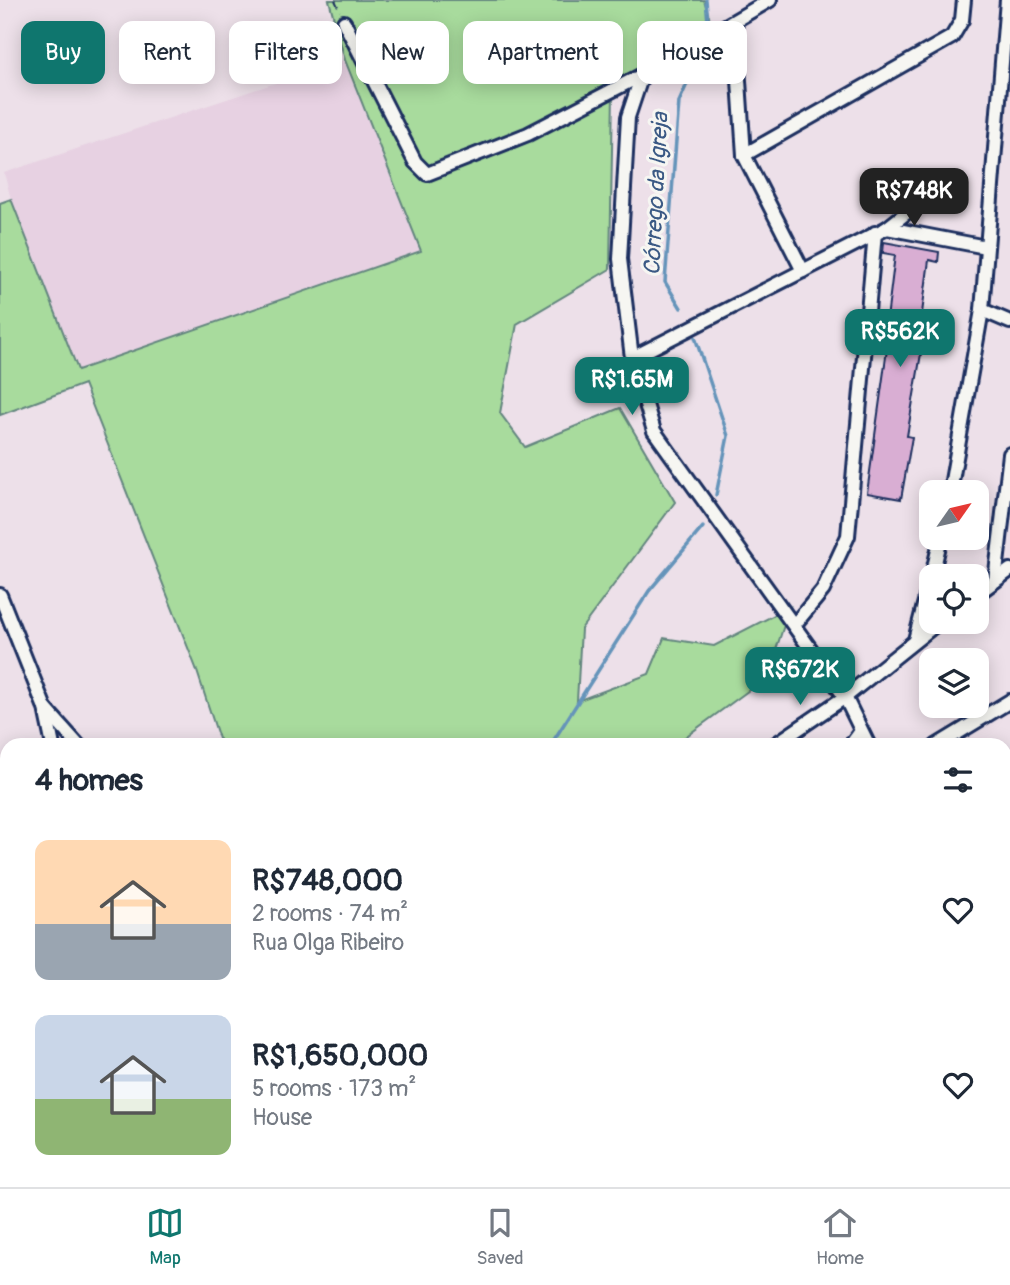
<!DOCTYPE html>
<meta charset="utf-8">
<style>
body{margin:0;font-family:Pangolin,sans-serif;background:#f2f2f3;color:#1f2937;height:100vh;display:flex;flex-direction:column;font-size:26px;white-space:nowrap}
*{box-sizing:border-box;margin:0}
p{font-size:23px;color:#747a83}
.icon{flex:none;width:38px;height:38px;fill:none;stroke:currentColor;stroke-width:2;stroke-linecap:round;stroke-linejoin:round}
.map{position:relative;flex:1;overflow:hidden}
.sheet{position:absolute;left:0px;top:738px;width:1012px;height:450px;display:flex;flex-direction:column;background:#fff;border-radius:21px 21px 0 0;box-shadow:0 4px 18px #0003}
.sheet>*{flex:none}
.guide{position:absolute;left:21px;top:21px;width:970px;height:63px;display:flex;gap:14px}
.needle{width:46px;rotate:56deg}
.buttons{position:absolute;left:919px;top:480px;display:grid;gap:14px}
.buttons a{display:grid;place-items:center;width:70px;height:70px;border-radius:14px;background:#fff;box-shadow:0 4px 18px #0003;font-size:35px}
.price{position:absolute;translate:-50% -60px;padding:0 16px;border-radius:14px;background:#0f766e;color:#fff;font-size:23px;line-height:46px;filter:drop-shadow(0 2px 4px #0008)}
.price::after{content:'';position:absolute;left:50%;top:42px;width:21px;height:16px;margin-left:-10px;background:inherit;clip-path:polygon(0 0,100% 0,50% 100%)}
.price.current{background:#222;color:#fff}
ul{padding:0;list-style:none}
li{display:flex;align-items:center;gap:21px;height:175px;padding:0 35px}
li span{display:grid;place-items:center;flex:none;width:196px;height:140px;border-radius:14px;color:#555}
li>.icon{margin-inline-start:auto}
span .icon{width:84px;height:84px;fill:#fffc;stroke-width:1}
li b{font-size:30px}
h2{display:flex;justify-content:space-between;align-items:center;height:84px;padding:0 35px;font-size:30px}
.tag{padding:0 24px;border-radius:14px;background:#fff;box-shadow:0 4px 18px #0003;font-size:24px;line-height:63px}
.tag.current{background:#0f766e;color:#fff}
.menu{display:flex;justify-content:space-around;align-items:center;height:98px;border-top:2px solid #e0e1e3;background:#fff;font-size:19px;color:#747a83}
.menu a{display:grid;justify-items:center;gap:4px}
.menu .current{color:#0f766e}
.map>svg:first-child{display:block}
.built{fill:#e7d1e2}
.green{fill:#a8db9d;stroke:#62857e;stroke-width:2}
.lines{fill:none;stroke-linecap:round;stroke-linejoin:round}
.stream{stroke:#6594ba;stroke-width:3.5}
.building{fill:#d9aed3;stroke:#1b2f5e;stroke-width:2}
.minor-casing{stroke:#1b2f5e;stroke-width:18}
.path{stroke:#1b2f5e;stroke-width:2;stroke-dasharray:7 5;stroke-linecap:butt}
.minor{stroke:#f6f6f2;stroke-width:12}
.labels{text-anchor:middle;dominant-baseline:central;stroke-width:6;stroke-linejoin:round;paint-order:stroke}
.water-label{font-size:23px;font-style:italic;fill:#3a5984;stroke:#f6f6f2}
</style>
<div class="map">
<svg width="1010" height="1187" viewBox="0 0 1010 1187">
<rect width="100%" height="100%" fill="#ede0e9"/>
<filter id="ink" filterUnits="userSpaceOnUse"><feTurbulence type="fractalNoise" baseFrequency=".0143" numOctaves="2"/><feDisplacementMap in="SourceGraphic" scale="14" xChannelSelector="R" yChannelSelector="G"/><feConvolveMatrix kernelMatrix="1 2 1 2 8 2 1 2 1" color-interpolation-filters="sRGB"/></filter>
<g filter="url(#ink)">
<path class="built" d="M345 60 421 251 78 370 11 199 4 173Z"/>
<path class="green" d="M329 0H704L712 26 613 92 610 269 517 324 500 413 525 447 620 408 675 502 581 629 577 701 649 674 664 638 714 646 790 607 767 677 684 738 681 745H221L196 668 84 384 0 415V203L11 199 78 370 421 251 345 60Z"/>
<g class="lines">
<g class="stream">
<path d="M706 0 709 33"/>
<path d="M681 308 665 282 679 102 705 43"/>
<path d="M695 337 728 436 716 495"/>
<path d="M550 746 649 591 703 527"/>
<path d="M0 1156 7 1152"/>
</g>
</g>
<path class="building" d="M884 242 939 252 938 262 929 260 919 336H924L907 436 912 437 901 499 867 493 888 342 886 327 895 255 883 253Z"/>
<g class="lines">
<defs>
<g id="minor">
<path d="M735 21 744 155 803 271"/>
<path d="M344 22 415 162 427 174 528 134 642 75 770 0"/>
<path d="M642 75 628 117 620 259 632 358 654 431 845 697 869 746"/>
<path d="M744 155 952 37 962 20 964 0"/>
<path d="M887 228 986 247"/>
<path d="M982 310 1010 322"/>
<path d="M632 358 887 228 920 202"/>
<path d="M950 492 982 310 1007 0"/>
<path d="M932 576 941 537"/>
<path d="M995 581 1010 454"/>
<path d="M0 595 45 708 79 746"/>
<path d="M976 595 1010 570"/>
<path d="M795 624 823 590 848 536 875 233"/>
<path d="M915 640 931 578"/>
<path d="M45 708 53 746"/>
<path d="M773 746 845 697 940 621"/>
<path d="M850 746 861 731"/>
<path d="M936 746 1010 701"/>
<path d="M1006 989 1010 1002"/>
<path d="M1004 1063 1010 1079"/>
<path d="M1004 1116 1010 1114"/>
<path d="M199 1181 201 1187"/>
<path d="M357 1181 358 1187"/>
<path d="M575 1181 577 1187"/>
<path d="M922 1181 923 1187"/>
<path d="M429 1187 448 1181"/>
</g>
</defs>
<use href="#minor" class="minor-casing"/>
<path class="path" d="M335 0 340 11"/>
<use href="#minor" class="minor"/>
</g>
</g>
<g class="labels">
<g class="water-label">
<text transform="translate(656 194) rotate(-87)">Córrego da Igreja</text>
</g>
</g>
</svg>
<div class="buttons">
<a><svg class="needle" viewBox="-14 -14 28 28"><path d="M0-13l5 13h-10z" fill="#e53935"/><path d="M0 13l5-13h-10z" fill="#747a83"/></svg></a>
<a><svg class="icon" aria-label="locate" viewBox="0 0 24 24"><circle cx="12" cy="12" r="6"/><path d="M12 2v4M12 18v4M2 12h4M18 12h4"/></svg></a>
<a><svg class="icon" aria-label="layers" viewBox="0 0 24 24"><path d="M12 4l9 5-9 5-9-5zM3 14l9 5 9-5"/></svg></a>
</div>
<b class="price current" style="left:914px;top:228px">R$748K</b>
<b class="price" style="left:900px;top:369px">R$562K</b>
<b class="price" style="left:632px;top:417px">R$1.65M</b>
<b class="price" style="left:800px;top:707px">R$672K</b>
<div class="guide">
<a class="tag current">Buy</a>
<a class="tag">Rent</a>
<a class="tag">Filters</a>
<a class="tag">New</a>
<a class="tag">Apartment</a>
<a class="tag">House</a>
</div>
<section class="sheet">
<h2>4 homes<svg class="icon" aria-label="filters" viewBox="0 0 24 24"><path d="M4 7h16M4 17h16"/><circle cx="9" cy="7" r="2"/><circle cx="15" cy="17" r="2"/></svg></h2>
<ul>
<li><span style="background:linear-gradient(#ffd9b3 60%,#9aa5b1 0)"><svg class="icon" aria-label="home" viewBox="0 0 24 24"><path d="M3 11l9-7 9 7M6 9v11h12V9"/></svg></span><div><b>R$748,000</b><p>2 rooms · 74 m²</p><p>Rua Olga Ribeiro</p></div><svg class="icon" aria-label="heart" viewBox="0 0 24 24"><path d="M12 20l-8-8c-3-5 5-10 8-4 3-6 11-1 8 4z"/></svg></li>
<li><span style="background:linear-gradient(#c9d6e8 60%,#8fb573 0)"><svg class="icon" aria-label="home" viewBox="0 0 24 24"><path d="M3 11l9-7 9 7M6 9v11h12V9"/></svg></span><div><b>R$1,650,000</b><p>5 rooms · 173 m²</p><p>House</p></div><svg class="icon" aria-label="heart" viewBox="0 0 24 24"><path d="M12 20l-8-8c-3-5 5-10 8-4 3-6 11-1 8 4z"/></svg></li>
</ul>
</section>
</div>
<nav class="menu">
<a class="current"><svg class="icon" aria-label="map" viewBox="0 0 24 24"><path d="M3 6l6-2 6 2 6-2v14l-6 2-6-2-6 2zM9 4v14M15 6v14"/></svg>Map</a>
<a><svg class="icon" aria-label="saved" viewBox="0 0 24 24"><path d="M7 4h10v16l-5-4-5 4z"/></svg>Saved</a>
<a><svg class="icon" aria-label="home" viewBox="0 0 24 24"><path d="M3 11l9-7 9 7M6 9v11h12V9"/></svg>Home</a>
</nav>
